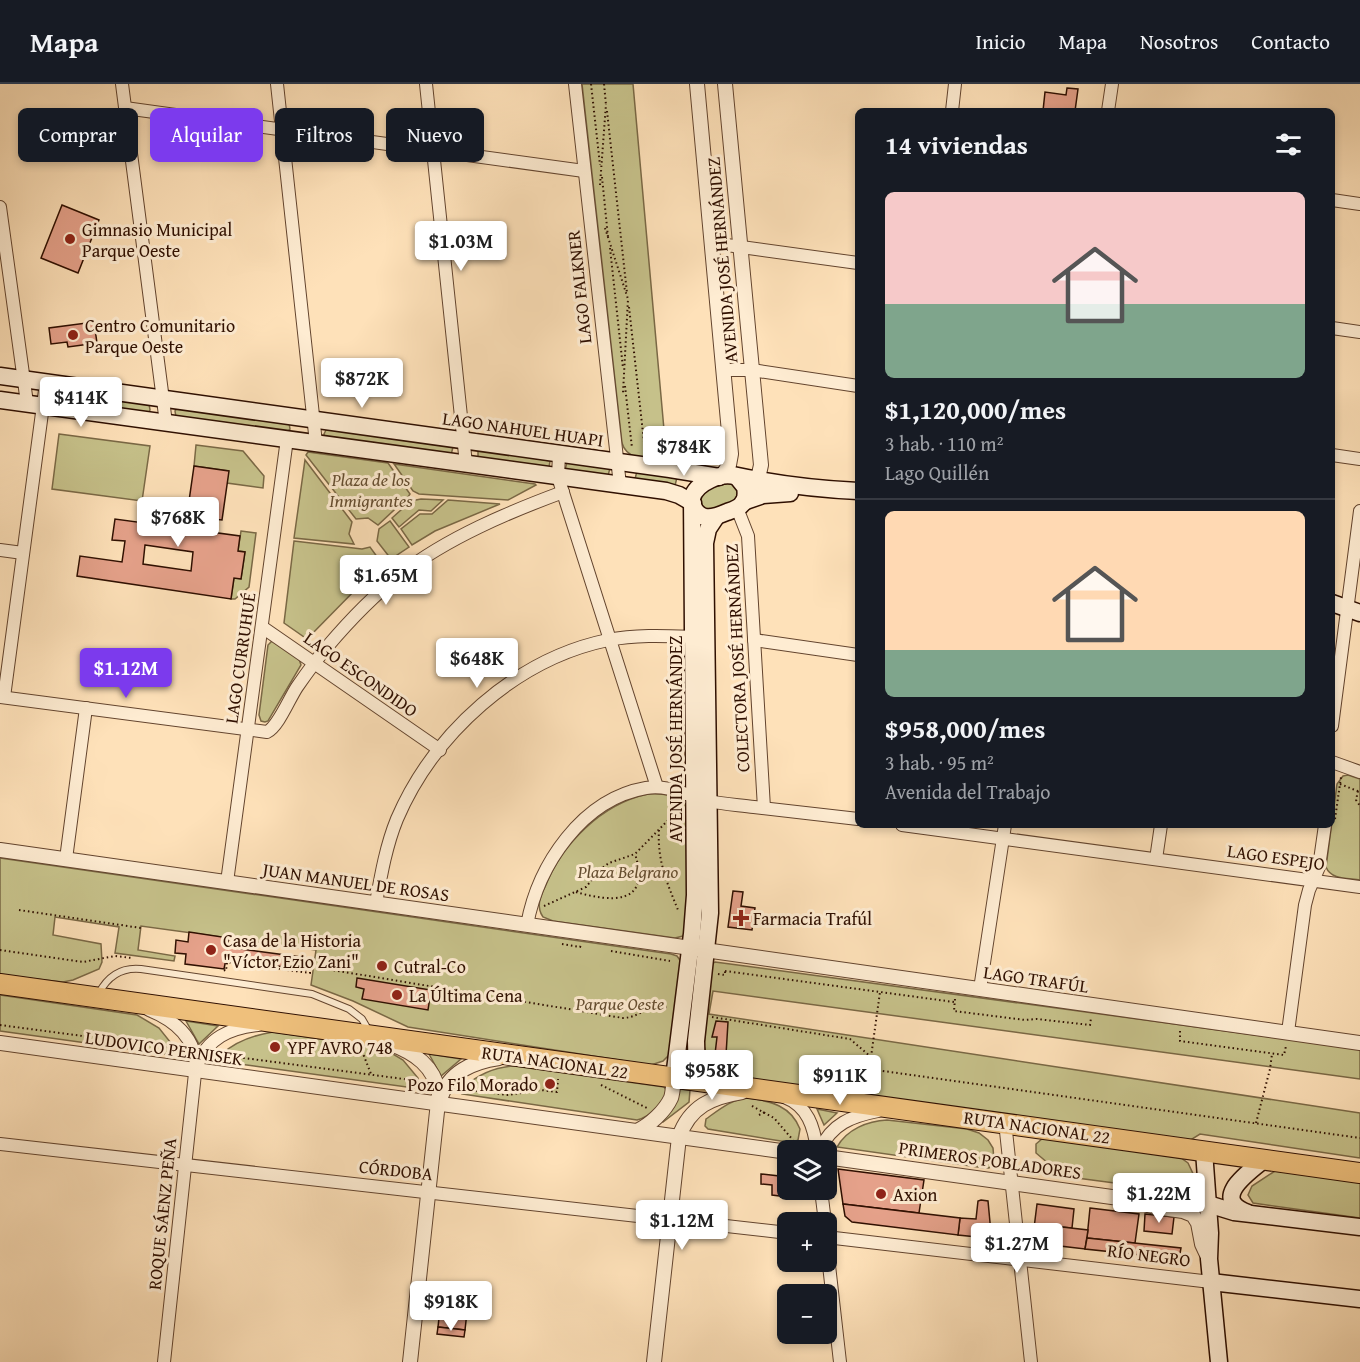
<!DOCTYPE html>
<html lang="es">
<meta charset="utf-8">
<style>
body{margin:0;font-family:"Gentium Book Plus",serif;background:#242831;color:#f1f3f6;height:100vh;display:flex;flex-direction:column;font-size:22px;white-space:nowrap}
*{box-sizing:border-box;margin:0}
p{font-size:20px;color:#9ea1a6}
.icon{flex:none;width:33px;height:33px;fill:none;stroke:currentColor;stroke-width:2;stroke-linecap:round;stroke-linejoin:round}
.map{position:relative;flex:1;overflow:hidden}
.panel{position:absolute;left:855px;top:24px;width:480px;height:720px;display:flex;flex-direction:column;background:#171b24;border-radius:9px;box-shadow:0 3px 9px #0003}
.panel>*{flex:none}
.top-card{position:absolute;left:18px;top:24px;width:570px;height:54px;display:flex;gap:12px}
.tools{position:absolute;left:777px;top:1056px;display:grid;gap:12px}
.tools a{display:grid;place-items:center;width:60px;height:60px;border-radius:9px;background:#171b24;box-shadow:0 3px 9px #0003;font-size:30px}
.price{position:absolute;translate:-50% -51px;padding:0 14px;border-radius:6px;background:#fff;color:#222;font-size:20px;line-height:39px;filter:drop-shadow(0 2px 3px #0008)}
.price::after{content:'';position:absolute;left:50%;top:36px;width:18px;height:14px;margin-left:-9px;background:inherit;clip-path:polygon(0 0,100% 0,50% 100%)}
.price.active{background:#7c3aed;color:#fff}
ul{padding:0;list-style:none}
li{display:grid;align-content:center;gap:12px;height:318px;padding:0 30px}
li+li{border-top:2px solid #363941}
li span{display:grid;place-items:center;height:186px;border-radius:9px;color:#555}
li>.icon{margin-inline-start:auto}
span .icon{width:108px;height:108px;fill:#fffc;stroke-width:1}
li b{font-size:26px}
h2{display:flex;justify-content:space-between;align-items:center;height:72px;padding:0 30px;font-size:26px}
.pill{padding:0 21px;border-radius:9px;background:#171b24;box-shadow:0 3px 9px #0003;font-size:21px;line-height:54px}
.pill.active{background:#7c3aed;color:#fff}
header{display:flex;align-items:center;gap:36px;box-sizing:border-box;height:84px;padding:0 30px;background:#171b24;border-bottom:2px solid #363941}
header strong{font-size:28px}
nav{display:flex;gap:33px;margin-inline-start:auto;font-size:21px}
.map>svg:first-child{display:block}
.green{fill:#c6c18a;stroke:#7a6845;stroke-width:1.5}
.building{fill:#e5a18a;stroke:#2f0f00;stroke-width:1.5;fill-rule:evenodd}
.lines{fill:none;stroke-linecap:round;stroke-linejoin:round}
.service-casing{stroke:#63442e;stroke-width:8}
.minor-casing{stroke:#63442e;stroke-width:14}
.tertiary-casing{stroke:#63442e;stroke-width:16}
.secondary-casing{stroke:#2f0f00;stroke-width:19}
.trunk-casing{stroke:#2f0f00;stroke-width:22}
.path{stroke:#2f0f00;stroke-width:2;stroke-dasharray:1.5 3;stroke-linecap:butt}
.service{stroke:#feecd2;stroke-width:6}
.minor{stroke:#feecd2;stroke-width:12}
.tertiary{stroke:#feecd2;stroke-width:14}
.secondary{stroke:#feecd2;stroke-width:16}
.trunk{stroke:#efc07c;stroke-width:20}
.poi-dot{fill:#8f2418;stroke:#feecd2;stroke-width:2}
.labels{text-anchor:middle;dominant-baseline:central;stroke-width:6;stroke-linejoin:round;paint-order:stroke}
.poi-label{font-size:18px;fill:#2f0f00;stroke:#feecd2;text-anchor:start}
.street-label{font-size:18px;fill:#2f0f00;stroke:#feecd2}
.park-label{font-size:18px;font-style:italic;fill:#644d30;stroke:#feecd2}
</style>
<header>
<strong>Mapa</strong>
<nav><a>Inicio</a><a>Mapa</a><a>Nosotros</a><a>Contacto</a></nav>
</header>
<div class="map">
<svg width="1360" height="1278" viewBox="0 0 1360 1278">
<rect width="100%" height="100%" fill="#fee1b9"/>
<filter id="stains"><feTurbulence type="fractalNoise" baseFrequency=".00333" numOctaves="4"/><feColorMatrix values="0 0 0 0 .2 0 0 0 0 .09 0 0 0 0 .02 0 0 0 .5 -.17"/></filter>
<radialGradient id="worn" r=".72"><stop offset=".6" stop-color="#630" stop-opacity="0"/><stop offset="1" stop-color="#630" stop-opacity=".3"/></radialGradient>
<g class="green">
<path d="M582 0H633L667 379C651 376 627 377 622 359Z"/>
<path d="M58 307 149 320 150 326 148 330 54 316 55 309Z"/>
<path d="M177 324 289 339 290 345 287 349 176 333 175 327Z"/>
<path d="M327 344 453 363 451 371 325 354 324 350Z"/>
<path d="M59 350 150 362 142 417 52 405Z"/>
<path d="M196 361 243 367 264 392 263 404 227 399 228 387 194 382Z"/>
<path d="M482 365 550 377 549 383 478 374V367Z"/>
<path d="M308 368 388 379 410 410 408 413 378 441 368 434 356 435 306 371Z"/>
<path d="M305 376 352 438 349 450 354 460 294 454Z"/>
<path d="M567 378 610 384 608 392 565 386Z"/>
<path d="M394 380 535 400 536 401 508 416 419 410 413 407Z"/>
<path d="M637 387 677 393 675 402 635 395Z"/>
<path d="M723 398H730L738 404V415L715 427 704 425 699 419 703 408Z"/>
<path d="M421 415 443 416 431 427 419 426 399 443 392 434 411 417Z"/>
<path d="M448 416 500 420 435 447 412 461 401 445 420 430H432Z"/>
<path d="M390 437 409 463 391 475 377 457 379 445Z"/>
<path d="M241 447 256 449 249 503 235 515H231L234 494 241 495 245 468 238 467Z"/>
<path d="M294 457 362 465 370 463 383 481 360 501 307 555 284 539Z"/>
<path d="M272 557 299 575 301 581 268 637 265 638 261 637 259 631 268 561Z"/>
<path d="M1343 692 1348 691 1360 695V796C1348 794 1331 796 1326 783L1337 700Z"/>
<path d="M648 710C660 709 681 711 689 721L686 844 683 852 675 854 553 837 543 833C536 823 540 813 545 803 562 760 601 720 648 710Z"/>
<path d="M0 774 671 870 677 872 682 879 669 971 663 977 651 981 408 943 353 917 311 901 316 866 141 842 138 866 175 872 174 877 115 869 119 843 55 833 53 851 101 860 102 878 99 885 73 896 63 898 0 891Z"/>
<path d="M715 878 1360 965V995L713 907 709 930 1360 1029V1074L1200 1050 1189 1057 732 992C717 987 708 977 704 962L711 881Z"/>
<path d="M0 911 137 931 159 944 171 959 173 966 166 970 0 947Z"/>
<path d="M186 937 218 942 199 960Z"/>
<path d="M273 948 383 964 403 976 418 994 419 1000 414 1004 225 978 222 976V970C236 957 254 951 273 948Z"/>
<path d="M429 970 461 975 441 992Z"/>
<path d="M514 982 664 1003 667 1007C663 1019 651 1033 637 1036L462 1010 464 1003C479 990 495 983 514 982Z"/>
<path d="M678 1005 690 1006 689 1018 663 1038 661 1036Z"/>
<path d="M748 1014C771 1017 791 1022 800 1045L798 1056 793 1059 708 1045 705 1042 706 1035C720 1025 732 1015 748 1014Z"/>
<path d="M817 1025 837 1029 824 1041Z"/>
<path d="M887 1036 967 1045 979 1049 988 1056 993 1064 994 1076 989 1084H985L837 1063C847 1045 868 1037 887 1036Z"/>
<path d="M1043 1054 1181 1074 1188 1079 1195 1094 1192 1098 1168 1106 1069 1093 1061 1090 1036 1069V1060Z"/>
<path d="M1275 1087 1360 1097V1134L1253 1119 1248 1111 1252 1102Z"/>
</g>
<g class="building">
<path d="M1067 4 1078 5 1075 27H1043L1045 8 1066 11Z"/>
<path d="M62 121 99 136 78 189 41 174Z"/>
<path d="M94 238 97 259 68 263 67 258 51 260 49 244Z"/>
<path d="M194 382 229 387 222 436 213 435 211 448 240 452 238 467 245 468 241 495 234 494 231 515 77 492 80 472 122 478 125 457 112 456 115 435 196 446 198 433 187 431ZM145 461 193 468 191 487 143 480Z"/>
<path d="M733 807 743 808 741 822 755 824 752 846 728 843Z"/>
<path d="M189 848 229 854 227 863 308 874 306 886 226 875 224 885 185 880 186 870 175 869 176 856 188 858Z"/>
<path d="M357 894 431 906 428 926 362 915 364 905 356 903Z"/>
<path d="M716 937 728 938 726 971 715 970 717 953H712Z"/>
<path d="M838 1085 924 1096 919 1129 843 1120Z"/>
<path d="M761 1090 788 1093V1106H794L795 1114 772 1111V1101L761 1100Z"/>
<path d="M981 1116 988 1117 991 1149 987 1154 958 1151 960 1134 976 1135 978 1117Z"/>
<path d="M843 1120 960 1134 958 1151 852 1138 845 1132Z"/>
<path d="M1037 1120 1074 1125 1072 1144 1062 1143 1061 1156 1033 1152Z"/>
<path d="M1090 1124 1139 1130 1135 1159 1087 1154Z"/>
<path d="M1145 1130 1174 1133 1172 1150 1144 1147Z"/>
<path d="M1062 1143 1088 1146 1085 1165 1060 1162Z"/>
<path d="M1087 1154 1181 1164 1179 1175 1085 1165Z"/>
<path d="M440 1225 467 1228 465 1246 438 1243Z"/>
<path d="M438 1243 465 1246 464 1253 437 1250Z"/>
</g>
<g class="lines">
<defs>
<path id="service" d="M99 909C108 892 121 883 141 885L312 910 349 925 362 935 369 947"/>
<g id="minor">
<path d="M122 0 166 339"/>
<path d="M277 0 316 359"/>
<path d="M426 0 466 380"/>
<path d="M575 0 620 401"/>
<path d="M125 24 584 87"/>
<path d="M952 27 955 0"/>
<path d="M1108 27 1112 0"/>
<path d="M1332 116 1360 120"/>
<path d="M0 123 27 319"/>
<path d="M712 159 858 179"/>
<path d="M1332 244 1360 248"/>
<path d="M723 286H752L858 302"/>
<path d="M559 370 558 393 657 703"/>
<path d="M1332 371 1360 375"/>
<path d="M737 424 748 452 764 724"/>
<path d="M0 466 23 469"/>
<path d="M262 543 440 666"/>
<path d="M754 556 858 571"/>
<path d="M0 613 267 648C278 643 289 615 297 603 306 590 316 576 327 563 349 537 374 511 401 490 447 454 509 428 563 408"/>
<path d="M4 613 46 299"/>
<path d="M1332 642 1360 427"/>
<path d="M1332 678 1360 688"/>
<path d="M902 741 1360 803"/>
<path d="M66 775 86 624"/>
<path d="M1156 775 1161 741"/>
<path d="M227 798 287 355"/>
<path d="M376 819C381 791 386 762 397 735 434 649 516 575 608 556 638 550 669 552 699 553"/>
<path d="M527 841C538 781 582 715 646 704 669 700 687 712 708 717 723 720 739 721 754 723 788 727 823 731 858 735"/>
<path d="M980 905 1005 741"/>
<path d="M149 926C174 936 194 952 196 980L164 1278"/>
<path d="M1288 948 1305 821 1309 806 1319 783 1325 741"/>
<path d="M197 982C207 954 230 944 258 941"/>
<path d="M784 1013C808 1022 814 1043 817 1066"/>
<path d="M1005 1038 1031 1278"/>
<path d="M0 1060 788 1149"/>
<path d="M820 1066C831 1040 852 1032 878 1027"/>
<path d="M821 1106 825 1138"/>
<path d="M826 1153 1211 1198"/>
<path d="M826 1155 840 1278"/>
</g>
<g id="tertiary">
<path d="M697 0 731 370 729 381 722 392"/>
<path d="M725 0 761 381 759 390 752 404"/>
<path d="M0 766 1360 959"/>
<path d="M0 959 788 1068"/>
<path d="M391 960C415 969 434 982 439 1009L410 1278"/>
<path d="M440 1015C449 988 472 978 499 974"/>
<path d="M637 1047C650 1041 665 1027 671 1014 673 1008 673 1001 674 994"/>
<path d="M826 1073 1126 1115C1153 1111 1183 1108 1208 1120"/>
<path d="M1131 1116 1155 1123 1183 1127 1193 1131 1198 1139 1202 1160 1209 1175"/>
<path d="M654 1278 679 1053C690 1022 712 1013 742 1008"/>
</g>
<g id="secondary">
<path d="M0 292 670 385 719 393"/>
<path d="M0 316 666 407 679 411 693 419"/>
<path d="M733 391C775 400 816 405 858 407"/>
<path d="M743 418 763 411 790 409"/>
<path d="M1332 519 1360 529"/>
<path d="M674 994 692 850 695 811 692 414C696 399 722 387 737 393L745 403C746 408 746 413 744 418 740 424 733 426 727 428 713 434 700 438 693 422"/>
<path d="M697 997 696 957 710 829 705 459 708 445 716 433"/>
<path d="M1204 1067 1210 1149 1209 1175 1219 1278"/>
<path d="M1208 1120 1234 1128 1360 1143"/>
<path d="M1248 1129C1209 1115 1249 1088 1265 1075"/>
<path d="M1211 1198 1360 1215"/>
</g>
<path id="trunk" d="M0 900 1360 1089"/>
</defs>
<use href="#service" class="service-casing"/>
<use href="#minor" class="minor-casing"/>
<use href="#tertiary" class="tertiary-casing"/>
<use href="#secondary" class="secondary-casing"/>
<use href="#trunk" class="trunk-casing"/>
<g class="path">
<path d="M591 0 600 81"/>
<path d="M604 0 606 21"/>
<path d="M607 27 627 209"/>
<path d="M602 93 608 153"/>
<path d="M600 101 606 20"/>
<path d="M605 144 628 215 623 309"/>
<path d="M610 164 623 284"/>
<path d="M629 223 645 367"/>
<path d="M625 302 632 364"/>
<path d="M1340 700 1360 708"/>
<path d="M1358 707 1356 716 1360 722"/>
<path d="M1335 735 1341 693"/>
<path d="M659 746C657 776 667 799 678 826"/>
<path d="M576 808C610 818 652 822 635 770"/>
<path d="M544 822 586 803 601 785 609 779 635 770 680 724"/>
<path d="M19 826 141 844"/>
<path d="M562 860 580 863 581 861"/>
<path d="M0 866 83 878 115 872 132 874"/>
<path d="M611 867 670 877"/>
<path d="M224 886 226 887 227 878 310 889V882L314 883 623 934C642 933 645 920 668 924"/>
<path d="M725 887 954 918"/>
<path d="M718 890 725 891V886"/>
<path d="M955 915 954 927 1025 936 1037 935 1090 941 1091 934"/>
<path d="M712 933 850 955 871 973 869 985 1360 1054"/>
<path d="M0 941 173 964"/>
<path d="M1180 947V957L1284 971 1286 962"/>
<path d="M362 967 371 990"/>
<path d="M221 971 419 997"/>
<path d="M712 973 723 983"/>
<path d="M871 973 880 908"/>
<path d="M601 1001 647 1024"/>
<path d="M462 1005 508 1011 541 1006 557 1008 558 995"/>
<path d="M752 1022 774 1034 793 1056"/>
<path d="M759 1031 765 1028"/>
<path d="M1256 1039 1270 985 1272 970"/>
</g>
<use href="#service" class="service"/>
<use href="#minor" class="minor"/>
<use href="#tertiary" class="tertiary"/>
<use href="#secondary" class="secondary"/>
<use href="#trunk" class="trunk"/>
</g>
<g class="poi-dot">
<circle cx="70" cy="155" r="6"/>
<circle cx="73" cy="251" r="6"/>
<path d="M738 825h6v6h6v6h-6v6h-6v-6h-6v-6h6z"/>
<circle cx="211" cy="866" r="6"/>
<circle cx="382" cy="882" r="6"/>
<circle cx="397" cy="911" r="6"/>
<circle cx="275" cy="963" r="6"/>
<circle cx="550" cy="1000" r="6"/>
<circle cx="881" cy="1110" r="6"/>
</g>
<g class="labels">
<g class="poi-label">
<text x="82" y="145">Gimnasio Municipal<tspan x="82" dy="21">Parque Oeste</tspan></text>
<text x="85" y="241">Centro Comunitario<tspan x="85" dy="21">Parque Oeste</tspan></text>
<text x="753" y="834">Farmacia Trafúl</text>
<text x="223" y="856">Casa de la Historia<tspan x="223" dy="21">"Víctor Ezio Zani"</tspan></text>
<text x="394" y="882">Cutral-Co</text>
<text x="409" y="911">La Última Cena</text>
<text x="287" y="963">YPF AVRO 748</text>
<text x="538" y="1000" text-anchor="end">Pozo Filo Morado</text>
<text x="893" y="1110">Axion</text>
</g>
<g class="street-label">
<text transform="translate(722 176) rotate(-95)">AVENIDA JOSÉ HERNÁNDEZ</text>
<text transform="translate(579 203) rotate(-96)">LAGO FALKNER</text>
<text transform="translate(523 345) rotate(8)">LAGO NAHUEL HUAPI</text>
<text transform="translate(240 574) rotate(-82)">LAGO CURRUHUÉ</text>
<text transform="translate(737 574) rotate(-93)">COLECTORA JOSÉ HERNÁNDEZ</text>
<text transform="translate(361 590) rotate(35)">LAGO ESCONDIDO</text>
<text transform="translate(675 655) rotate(-90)">AVENIDA JOSÉ HERNÁNDEZ</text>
<text transform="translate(1276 773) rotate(8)">LAGO ESPEJO</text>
<text transform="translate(356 798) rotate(8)">JUAN MANUEL DE ROSAS</text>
<text transform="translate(1036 895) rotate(8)">LAGO TRAFÚL</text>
<text transform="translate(164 964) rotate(8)">LUDOVICO PERNISEK</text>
<text transform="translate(555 978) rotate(8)">RUTA NACIONAL 22</text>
<text transform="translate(1037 1043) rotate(8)">RUTA NACIONAL 22</text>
<text transform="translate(990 1076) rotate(8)">PRIMEROS POBLADORES</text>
<text transform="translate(396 1086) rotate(6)">CÓRDOBA</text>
<text transform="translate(162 1130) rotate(-84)">ROQUE SÁENZ PEÑA</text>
<text transform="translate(1149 1171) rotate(7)">RÍO NEGRO</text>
</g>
<g class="park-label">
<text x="371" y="395">Plaza de los<tspan x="371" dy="21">Inmigrantes</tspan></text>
<text x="628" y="787">Plaza Belgrano</text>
<text x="620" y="919">Parque Oeste</text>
</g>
</g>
<rect width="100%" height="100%" filter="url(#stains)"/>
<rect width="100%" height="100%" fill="url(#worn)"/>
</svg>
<div class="tools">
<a><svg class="icon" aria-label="layers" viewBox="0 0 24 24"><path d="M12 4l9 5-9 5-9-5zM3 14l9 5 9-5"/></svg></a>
<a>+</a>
<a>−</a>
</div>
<b class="price" style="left:461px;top:188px">$1.03M</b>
<b class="price" style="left:362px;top:325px">$872K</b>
<b class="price" style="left:81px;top:344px">$414K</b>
<b class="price" style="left:684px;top:393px">$784K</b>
<b class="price" style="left:178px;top:464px">$768K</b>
<b class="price" style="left:386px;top:522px">$1.65M</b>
<b class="price" style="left:477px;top:605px">$648K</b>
<b class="price active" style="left:126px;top:615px">$1.12M</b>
<b class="price" style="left:712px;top:1017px">$958K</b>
<b class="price" style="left:840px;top:1022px">$911K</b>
<b class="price" style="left:1159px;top:1140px">$1.22M</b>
<b class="price" style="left:682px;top:1167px">$1.12M</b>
<b class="price" style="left:1017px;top:1190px">$1.27M</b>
<b class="price" style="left:451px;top:1248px">$918K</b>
<div class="top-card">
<a class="pill">Comprar</a>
<a class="pill active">Alquilar</a>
<a class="pill">Filtros</a>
<a class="pill">Nuevo</a>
</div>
<section class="panel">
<h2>14 viviendas<svg class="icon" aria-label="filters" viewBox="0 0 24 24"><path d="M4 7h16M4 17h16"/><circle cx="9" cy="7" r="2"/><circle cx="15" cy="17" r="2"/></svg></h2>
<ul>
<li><span style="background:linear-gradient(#f6c9c9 60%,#7fa58c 0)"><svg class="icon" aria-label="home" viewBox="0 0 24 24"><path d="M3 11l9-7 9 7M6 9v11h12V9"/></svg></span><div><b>$1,120,000/mes</b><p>3 hab. · 110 m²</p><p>Lago Quillén</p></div></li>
<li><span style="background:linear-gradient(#ffd9b3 75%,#7fa58c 0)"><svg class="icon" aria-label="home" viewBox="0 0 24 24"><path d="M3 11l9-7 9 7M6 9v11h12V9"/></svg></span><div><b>$958,000/mes</b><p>3 hab. · 95 m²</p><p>Avenida del Trabajo</p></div></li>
</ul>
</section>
</div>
